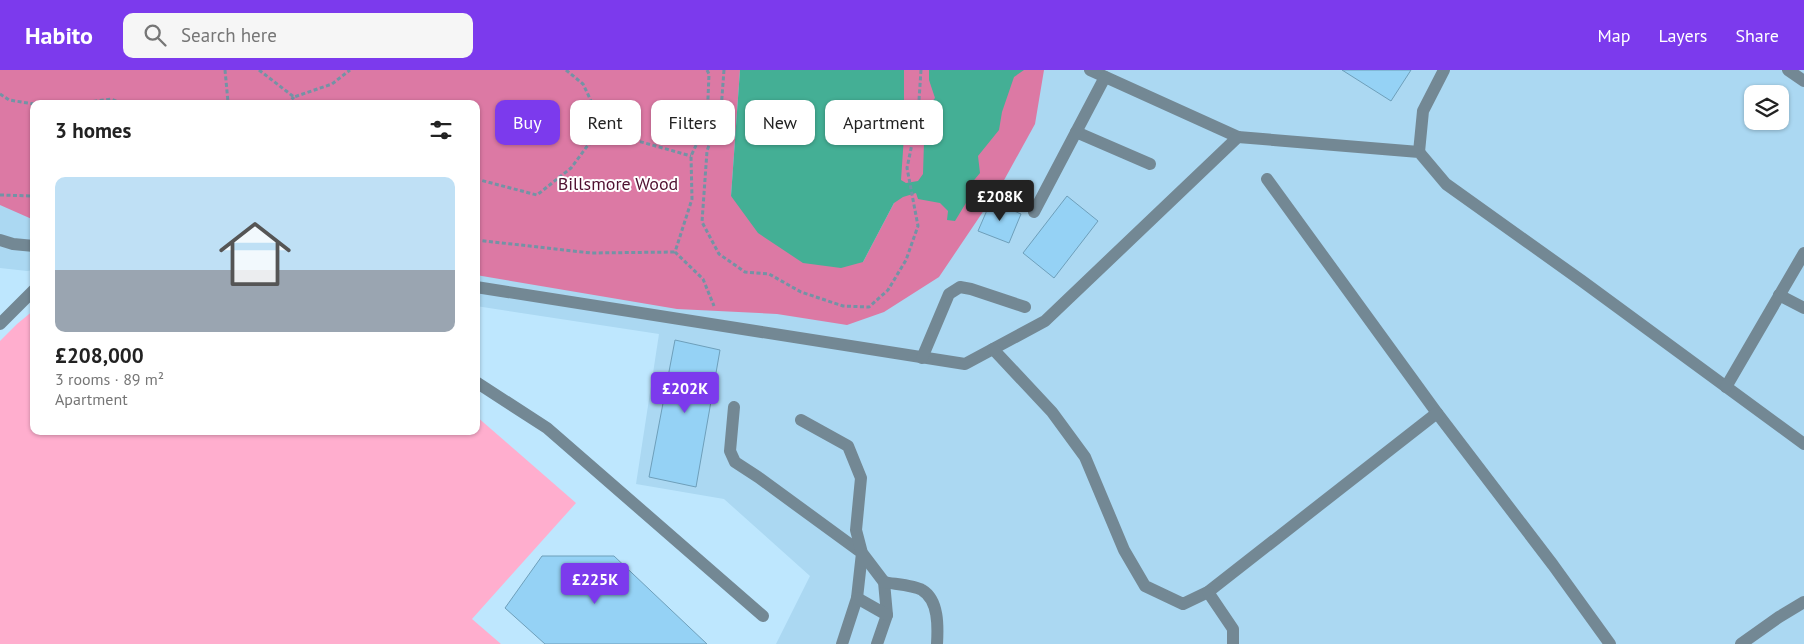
<!DOCTYPE html>
<meta charset="utf-8">
<style>
body{margin:0;font-family:"PT Sans",sans-serif;background:#f6f6f6;color:#222;height:100vh;display:flex;flex-direction:column;font-size:19px;white-space:nowrap}
*{box-sizing:border-box;margin:0}
p{font-size:16px;color:#767676}
.icon{flex:none;width:28px;height:28px;fill:none;stroke:currentColor;stroke-width:2;stroke-linecap:round;stroke-linejoin:round}
.map{position:relative;flex:1;overflow:hidden}
.side{position:absolute;left:30px;top:30px;width:450px;height:335px;display:flex;flex-direction:column;background:#fff;border-radius:10px;box-shadow:0 1px 4px #0004}
.side>*{flex:none}
.guide{position:absolute;left:495px;top:30px;width:475px;height:45px;display:flex;gap:10px}
.fabs{position:absolute;left:1744px;top:15px;display:grid;gap:10px}
.fabs a{display:grid;place-items:center;width:45px;height:45px;border-radius:10px;background:#fff;box-shadow:0 1px 4px #0004;font-size:25px}
.price{position:absolute;translate:-50% -42px;padding:0 11px;border-radius:5px;background:#7c3aed;color:#fff;font-size:16px;line-height:32px;filter:drop-shadow(0 1px 2px #0008)}
.price::after{content:'';position:absolute;left:50%;top:30px;width:15px;height:11px;margin-left:-8px;background:inherit;clip-path:polygon(0 0,100% 0,50% 100%)}
.price.on{background:#222;color:#fff}
ul{padding:0;list-style:none}
li{display:grid;align-content:center;gap:10px;height:265px;padding:0 25px}
li+li{border-top:1px solid #e0e0e0}
li span{display:grid;place-items:center;height:155px;border-radius:10px;color:#555}
li>.icon{margin-inline-start:auto}
span .icon{width:90px;height:90px;fill:#fffc;stroke-width:1}
li b{font-size:21px}
h2{display:flex;justify-content:space-between;align-items:center;height:60px;padding:0 25px;font-size:21px}
.pill{padding:0 18px;border-radius:10px;background:#fff;box-shadow:0 1px 4px #0004;font-size:18px;line-height:45px}
.pill.on{background:#7c3aed;color:#fff}
header{display:flex;align-items:center;gap:30px;box-sizing:border-box;height:70px;padding:0 25px;background:#7c3aed;color:#fff}
header strong{font-size:24px}
nav{display:flex;gap:28px;margin-inline-start:auto;font-size:18px}
.search{width:350px;height:45px;background:#f6f6f6;display:flex;align-items:center;gap:12px;box-sizing:border-box;padding:0 18px;border-radius:10px;color:#767676;font-size:19px}
.map>svg:first-child{display:block}
.built{fill:#abd8f2;fill-rule:evenodd}
.green{fill:#ffaece}
.forest{fill:#dc79a4}
.water{fill:#44af95}
.building{fill:#95d2f5;stroke:#6e9fba}
.lines{fill:none;stroke-linecap:round;stroke-linejoin:round}
.path{stroke:#7393a5;stroke-width:3;stroke-dasharray:4 2.5;stroke-linecap:butt}
.lane{stroke:#738894;stroke-width:12}
.labels{text-anchor:middle;dominant-baseline:central;stroke-width:4;stroke-linejoin:round;paint-order:stroke}
.park-label{font-size:18px;fill:#4f1130;stroke:#fff}
</style>
<header>
<strong>Habito</strong>
<div class="search"><svg class="icon" aria-label="search" viewBox="0 0 24 24"><circle cx="10" cy="10" r="6"/><path d="M15 15l6 6"/></svg>Search here</div>
<nav><a>Map</a><a>Layers</a><a>Share</a></nav>
</header>
<div class="map">
<svg width="1804" height="574" viewBox="0 0 1804 574">
<rect width="100%" height="100%" fill="#bee7fe"/>
<path class="built" d="M0 0H1804V574H776L810 506 724 429 636 414 659 264 476 236V34H34V200L27 201 0 198ZM1752 24H1780V51H1752Z"/>
<path class="green" d="M34 240V361H476V346L576 433 472 549 501 574H0V271L17 254Z"/>
<path class="forest" d="M0 0H740L731 126 863 192 894 133 904 66V0H1044L1035 54 1003 112 939 207 884 242 847 255 777 244 677 239 476 205V34H34V150L0 135Z"/>
<path class="water" d="M740 0H904V66L901 110 906 113 918 111 923 104 925 40 935 28 929 10V0H1024L1014 7 1002 42 999 60 978 86 980 103 970 115 969 128 955 151 947 150 948 141 940 133 918 129 916 123 903 127 894 133 863 192 841 198 803 193 758 163 731 126Z"/>
<g class="building">
<path d="M1342 0H1411L1391 31Z"/>
<path d="M1067 126 1098 151 1054 208 1023 183Z"/>
<path d="M991 131 1021 144 1009 173 978 161Z"/>
<path d="M675 270 720 280 696 417 649 407Z"/>
<path d="M542 486H614L707 574H545L505 538Z"/>
</g>
<g class="lines">
<g class="path">
<path d="M225 0 228 32 229 34"/>
<path d="M259 0 294 27 332 14 350 0"/>
<path d="M566 0 583 14 606 62 691 86"/>
<path d="M707 0 709 4 707 52 691 86 692 129 675 182 703 209 714 236"/>
<path d="M724 0 721 40 707 81 702 152 719 184 745 202 769 204 801 222 843 236 869 237 888 220 906 190 918 156 907 98 918 45 921 0"/>
<path d="M0 24 9 30 34 34"/>
<path d="M74 34 111 29 124 34"/>
<path d="M287 34 294 27"/>
<path d="M476 109 537 125 571 98 588 75 606 62"/>
<path d="M0 125 34 126"/>
<path d="M476 170 591 183 675 182"/>
</g>
<g class="lane">
<path d="M1090 0 1238 67"/>
<path d="M1788 0 1804 11"/>
<path d="M1076 62 1150 94"/>
<path d="M1419 82 1423 41 1444 0"/>
<path d="M1267 109 1437 343"/>
<path d="M1034 142 1105 7"/>
<path d="M0 170 13 174 34 176"/>
<path d="M476 217 965 294 1045 251 1238 67 1419 82 1446 114 1582 211 1804 374"/>
<path d="M1779 225 1804 238"/>
<path d="M0 254 34 220"/>
<path d="M993 279 1052 342 1085 387 1124 480 1145 516 1183 534 1208 522 1437 343 1553 495 1610 574"/>
<path d="M922 288 949 224 960 217 971 219 1025 237"/>
<path d="M476 312 547 358 763 546"/>
<path d="M1726 317 1804 183"/>
<path d="M734 337 730 381 735 392 758 407 862 483 857 528 842 574"/>
<path d="M801 350 848 376 861 408 856 460 862 483 884 512 887 545 877 574"/>
<path d="M884 512C893 514 914 515 922 520 939 530 938 557 937 574"/>
<path d="M1208 522 1233 559V574"/>
<path d="M857 528 887 545"/>
<path d="M1741 574 1779 547 1804 532"/>
</g>
</g>
<g class="labels">
<g class="park-label">
<text x="618" y="113">Billsmore Wood</text>
</g>
</g>
</svg>
<div class="fabs">
<a><svg class="icon" aria-label="layers" viewBox="0 0 24 24"><path d="M12 4l9 5-9 5-9-5zM3 14l9 5 9-5"/></svg></a>
</div>
<b class="price on" style="left:1000px;top:152px">£208K</b>
<b class="price" style="left:685px;top:344px">£202K</b>
<b class="price" style="left:595px;top:535px">£225K</b>
<div class="guide">
<a class="pill on">Buy</a>
<a class="pill">Rent</a>
<a class="pill">Filters</a>
<a class="pill">New</a>
<a class="pill">Apartment</a>
</div>
<section class="side">
<h2>3 homes<svg class="icon" aria-label="filters" viewBox="0 0 24 24"><path d="M4 7h16M4 17h16"/><circle cx="9" cy="7" r="2"/><circle cx="15" cy="17" r="2"/></svg></h2>
<ul>
<li><span style="background:linear-gradient(#bfe0f5 60%,#9aa5b1 0)"><svg class="icon" aria-label="home" viewBox="0 0 24 24"><path d="M3 11l9-7 9 7M6 9v11h12V9"/></svg></span><div><b>£208,000</b><p>3 rooms · 89 m²</p><p>Apartment</p></div></li>
</ul>
</section>
</div>
